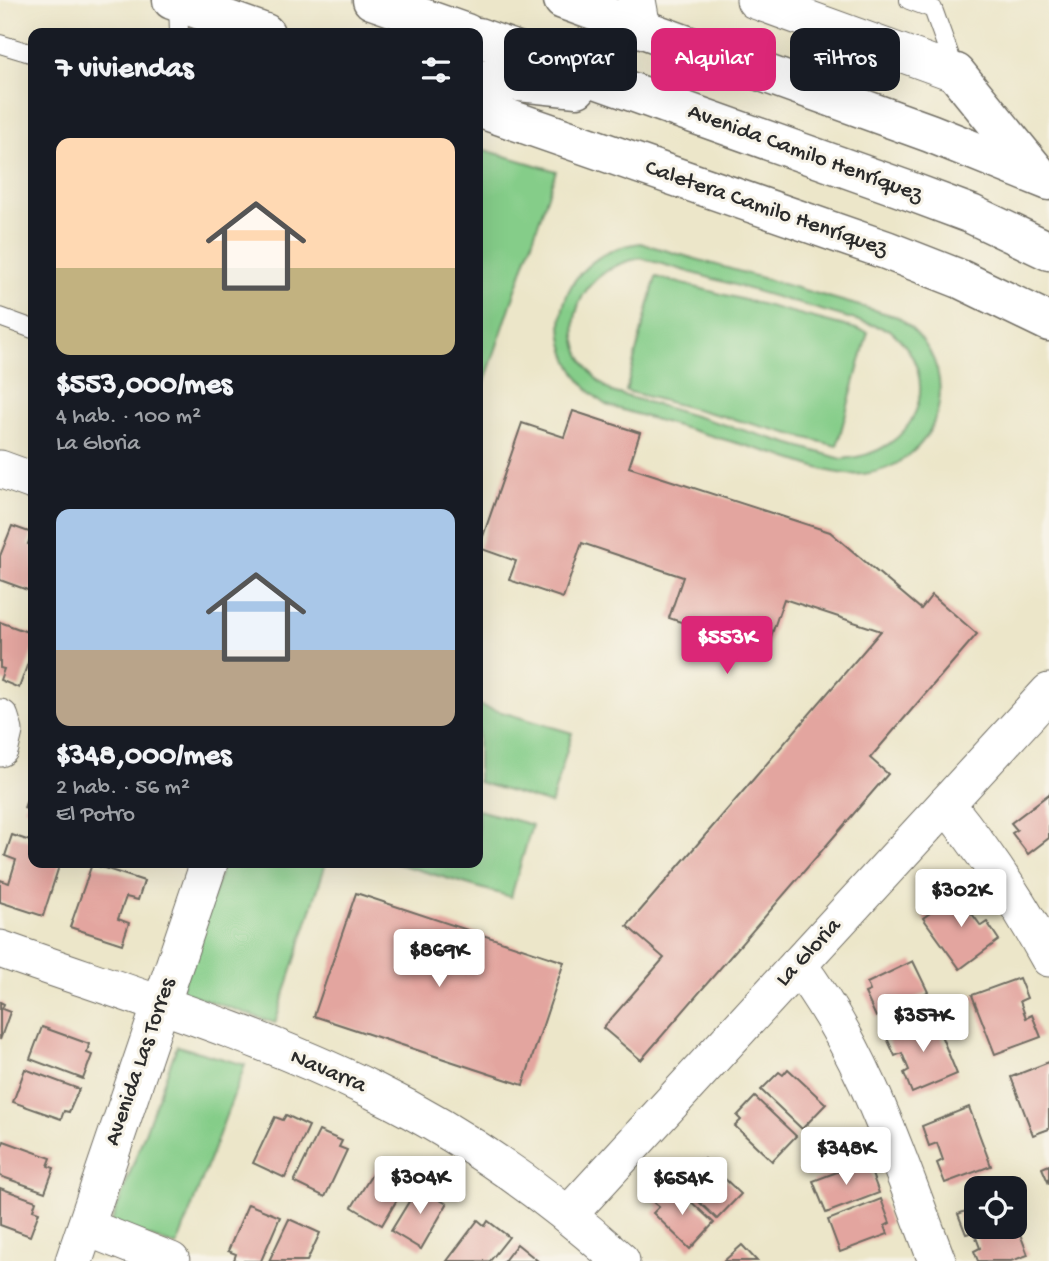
<!DOCTYPE html>
<html lang="es">
<meta charset="utf-8">
<style>
body{margin:0;font-family:"Gochi Hand",sans-serif;background:#20242c;color:#f1f3f6;height:100vh;display:flex;flex-direction:column;font-size:26px;white-space:nowrap}
*{box-sizing:border-box;margin:0}
p{font-size:23px;color:#9ea1a6}
.icon{flex:none;width:38px;height:38px;fill:none;stroke:currentColor;stroke-width:2;stroke-linecap:round;stroke-linejoin:round}
.map{position:relative;flex:1;overflow:hidden}
.sheet{position:absolute;left:28px;top:28px;width:455px;height:840px;display:flex;flex-direction:column;background:#171b24;border-radius:14px;box-shadow:0 7px 28px #0002}
.sheet>*{flex:none}
.top-card{position:absolute;left:504px;top:28px;width:439px;height:63px;display:flex;gap:14px}
.fabs{position:absolute;left:964px;top:1176px;display:grid;gap:14px}
.fabs a{display:grid;place-items:center;width:63px;height:63px;border-radius:14px;background:#171b24;box-shadow:0 7px 28px #0002;font-size:35px}
.price{position:absolute;translate:-50% -60px;padding:0 16px;border-radius:7px;background:#fff;color:#222;font-size:23px;line-height:46px;filter:drop-shadow(0 2px 4px #0008)}
.price::after{content:'';position:absolute;left:50%;top:42px;width:21px;height:16px;margin-left:-10px;background:inherit;clip-path:polygon(0 0,100% 0,50% 100%)}
.price.current{background:#db2777;color:#fff}
ul{padding:0;list-style:none}
li{display:grid;align-content:center;gap:14px;height:371px;padding:0 28px}
li span{display:grid;place-items:center;height:217px;border-radius:14px;color:#555}
li>.icon{margin-inline-start:auto}
span .icon{width:126px;height:126px;fill:#fffc;stroke-width:1}
li b{font-size:30px}
h2{display:flex;justify-content:space-between;align-items:center;height:84px;padding:0 28px;font-size:30px}
.chip{padding:0 24px;border-radius:14px;background:#171b24;box-shadow:0 7px 28px #0002;font-size:24px;line-height:63px}
.chip.current{background:#db2777;color:#fff}
.map>svg:first-child{display:block}
.green{fill:#85cd89;stroke:#587c5a;stroke-width:2;fill-rule:evenodd}
.building{fill:#e3a59f}
.lines{fill:none;stroke-linecap:round;stroke-linejoin:round}
.lane-casing{stroke:#6f6c62;stroke-width:20}
.street-casing{stroke:#6f6c62;stroke-width:39}
.secondary-casing{stroke:#6f6c62;stroke-width:41}
.primary-casing{stroke:#6f6c62;stroke-width:41}
.lane{stroke:#fff;stroke-width:18}
.street{stroke:#fff;stroke-width:37}
.secondary{stroke:#fff;stroke-width:38}
.primary{stroke:#fff;stroke-width:38}
.labels{text-anchor:middle;dominant-baseline:central;stroke-width:6;stroke-linejoin:round;paint-order:stroke}
.street-label{font-size:23px;fill:#2b2b2b;stroke:#f7f3e8}
</style>
<div class="map">
<svg width="1049" height="1261" viewBox="0 0 1049 1261">
<rect width="100%" height="100%" fill="#f7f3e8"/>
<filter id="ink" filterUnits="userSpaceOnUse"><feTurbulence type="fractalNoise" baseFrequency=".0143" numOctaves="2"/><feDisplacementMap in="SourceGraphic" scale="14" xChannelSelector="R" yChannelSelector="G"/><feConvolveMatrix kernelMatrix="1 2 1 2 8 2 1 2 1" color-interpolation-filters="sRGB"/></filter>
<filter id="wash" filterUnits="userSpaceOnUse"><feTurbulence type="fractalNoise" baseFrequency=".00686" numOctaves="4" result="noise"/><feDisplacementMap in="SourceGraphic" scale="28" xChannelSelector="R" yChannelSelector="G"/><feGaussianBlur stdDeviation="1.57" result="paint"/><feColorMatrix in="noise" values="0 0 0 0 0 0 0 0 0 0 0 0 0 0 0 0 0 1.4 0 .05"/><feComposite in="paint" operator="in"/></filter>
<g filter="url(#wash)">
<rect width="100%" height="100%" fill="#ece6c9"/>
<g class="green">
<path d="M478 148 556 171 478 402Z"/>
<path d="M640 243 898 317C927 339 944 366 939 403 933 442 901 470 863 474 834 477 802 462 775 454 719 438 662 422 606 405 535 355 550 256 640 243ZM641 258 890 330C949 380 915 455 842 459L612 392C551 350 567 271 641 258Z"/>
<path d="M656 277 868 332 837 446 626 391Z"/>
<path d="M478 705 572 733 551 804 478 782Z"/>
<path d="M478 810 532 825 511 897 395 863H478Z"/>
<path d="M224 863H326L275 1023 180 991Z"/>
<path d="M177 1046 245 1065 177 1246 111 1224Z"/>
</g>
<g id="blocks">
<g class="building">
<path d="M573 411 640 433 629 467 830 532 921 609 932 595 977 634 870 758 888 774 641 1060 603 1028 664 958 627 926 881 631 784 599 766 651 669 618 683 577 582 543 563 598 509 580 516 561 479 548 522 423 564 437Z"/>
<path d="M12 526 32 533 28 544 33 546V592L0 580V556Z"/>
<path d="M0 622 33 634V649L19 688 0 680 4 669 0 668Z"/>
<path d="M31 788 33 789V811L24 808Z"/>
<path d="M1049 794V838L1028 854 1012 833 1017 830 1011 823Z"/>
<path d="M12 835 33 842V863H60L43 916 0 902V880L9 883 16 860 5 856Z"/>
<path d="M92 864 144 881 138 900 126 897 118 919 129 923 122 944 70 927Z"/>
<path d="M964 889 977 907 970 911 981 926 987 922 999 940 960 969 923 918Z"/>
<path d="M356 893 564 962 523 1085 314 1016Z"/>
<path d="M913 961 928 992 876 1017 865 993 870 991 867 983Z"/>
<path d="M1019 978 1027 998 1020 1001 1026 1018 1032 1015 1041 1037 995 1054 972 995Z"/>
<path d="M0 1002 4 1004 2 1009 10 1012 0 1040Z"/>
<path d="M933 1016 957 1074 912 1093 904 1073 909 1070 902 1053 895 1056 886 1036Z"/>
<path d="M42 1027 89 1044 87 1053 92 1055 83 1079 30 1059Z"/>
<path d="M1049 1062V1129L1033 1135 1011 1077Z"/>
<path d="M25 1069 79 1089 69 1112 64 1111 61 1119 13 1102Z"/>
<path d="M788 1069 826 1104 802 1129 761 1090 779 1072 783 1075Z"/>
<path d="M755 1097 796 1136 772 1161 735 1126 741 1120 737 1116Z"/>
<path d="M969 1107 991 1166 945 1183 937 1163 943 1160 937 1143 929 1146 922 1126Z"/>
<path d="M286 1115 309 1126 285 1178 253 1163 275 1117 283 1120Z"/>
<path d="M319 1131 342 1141 339 1147 347 1150 325 1197 294 1182Z"/>
<path d="M4 1141 51 1158 48 1166 54 1168 45 1192 0 1176V1150Z"/>
<path d="M704 1159 741 1194 717 1219 676 1180 694 1161 698 1165Z"/>
<path d="M379 1163 386 1168 389 1163 411 1176 382 1225 352 1207Z"/>
<path d="M861 1163 865 1171 870 1169 879 1193 826 1213 813 1181Z"/>
<path d="M1049 1165V1184L1042 1168Z"/>
<path d="M421 1182 442 1195 440 1200 447 1204 421 1249 391 1231Z"/>
<path d="M672 1184 714 1223 690 1249 653 1213 659 1207 654 1203Z"/>
<path d="M0 1188 36 1201 33 1210 39 1212 30 1236 0 1225Z"/>
<path d="M881 1199 890 1223 885 1226 888 1234 840 1252 828 1220Z"/>
<path d="M248 1204 280 1217 261 1261H238L234 1260 236 1254 228 1251Z"/>
<path d="M976 1207V1227H1015V1221L1028 1255 1011 1261H978L974 1251 980 1248 974 1232 966 1234 958 1214Z"/>
<path d="M289 1219 320 1233 307 1261H269Z"/>
<path d="M478 1220 485 1226 488 1221 509 1237 490 1261H447Z"/>
<path d="M517 1244 538 1261H504Z"/>
<path d="M742 1245 757 1261H724Z"/>
</g>
</g>
</g>
<g filter="url(#ink)">
<use href="#blocks" fill-opacity="0" stroke="#6f6c62" stroke-width="2"/>
<g class="lines">
<defs>
<g id="lane">
<path d="M909 0 933 9 956 73"/>
<path d="M178 2 179 33"/>
<path d="M0 44 33 54"/>
<path d="M0 317 33 329"/>
</g>
<g id="street">
<path d="M637 0 642 28"/>
<path d="M755 0 956 73"/>
<path d="M0 469 33 481"/>
<path d="M0 718 4 731 0 748"/>
<path d="M946 804C986 853 1019 903 1049 958"/>
<path d="M0 949C124 993 254 1032 372 1090 464 1135 546 1193 621 1261"/>
<path d="M798 965C866 1055 897 1157 937 1261"/>
<path d="M569 1214 1049 692"/>
<path d="M86 1227 171 1261"/>
<path d="M74 1261 209 863"/>
</g>
<g id="secondary">
<path d="M172 0 265 33"/>
<path d="M478 108 886 250 960 279 1049 322"/>
</g>
<g id="primary">
<path d="M372 0 466 33"/>
<path d="M563 0 930 133 1049 181"/>
<path d="M478 37 904 189 971 214 1049 251"/>
<path d="M956 73 1038 174"/>
<path d="M478 78 577 88"/>
</g>
</defs>
<use href="#lane" class="lane-casing"/>
<use href="#street" class="street-casing"/>
<use href="#secondary" class="secondary-casing"/>
<use href="#primary" class="primary-casing"/>
<use href="#lane" class="lane"/>
<use href="#street" class="street"/>
<use href="#secondary" class="secondary"/>
<use href="#primary" class="primary"/>
</g>
</g>
<g class="labels">
<g class="street-label">
<text transform="translate(805 154) rotate(20)">Avenida Camilo Henríquez</text>
<text transform="translate(766 209) rotate(19)">Caletera Camilo Henríquez</text>
<text transform="translate(809 953) rotate(-47)">La Gloria</text>
<text transform="translate(141 1062) rotate(-71)">Avenida Las Torres</text>
<text transform="translate(328 1072) rotate(23)">Navarra</text>
</g>
</g>
</svg>
<div class="fabs">
<a><svg class="icon" aria-label="locate" viewBox="0 0 24 24"><circle cx="12" cy="12" r="6"/><path d="M12 2v4M12 18v4M2 12h4M18 12h4"/></svg></a>
</div>
<b class="price current" style="left:727px;top:676px">$553K</b>
<b class="price" style="left:961px;top:929px">$302K</b>
<b class="price" style="left:439px;top:989px">$869K</b>
<b class="price" style="left:923px;top:1054px">$357K</b>
<b class="price" style="left:846px;top:1187px">$348K</b>
<b class="price" style="left:420px;top:1216px">$304K</b>
<b class="price" style="left:682px;top:1217px">$654K</b>
<div class="top-card">
<a class="chip">Comprar</a>
<a class="chip current">Alquilar</a>
<a class="chip">Filtros</a>
</div>
<section class="sheet">
<h2>7 viviendas<svg class="icon" aria-label="filters" viewBox="0 0 24 24"><path d="M4 7h16M4 17h16"/><circle cx="9" cy="7" r="2"/><circle cx="15" cy="17" r="2"/></svg></h2>
<ul>
<li><span style="background:linear-gradient(#ffd9b3 60%,#c2b280 0)"><svg class="icon" aria-label="home" viewBox="0 0 24 24"><path d="M3 11l9-7 9 7M6 9v11h12V9"/></svg></span><div><b>$553,000/mes</b><p>4 hab. · 100 m²</p><p>La Gloria</p></div></li>
<li><span style="background:linear-gradient(#a9c7e8 65%,#b9a48a 0)"><svg class="icon" aria-label="home" viewBox="0 0 24 24"><path d="M3 11l9-7 9 7M6 9v11h12V9"/></svg></span><div><b>$348,000/mes</b><p>2 hab. · 56 m²</p><p>El Potro</p></div></li>
</ul>
</section>
</div>
